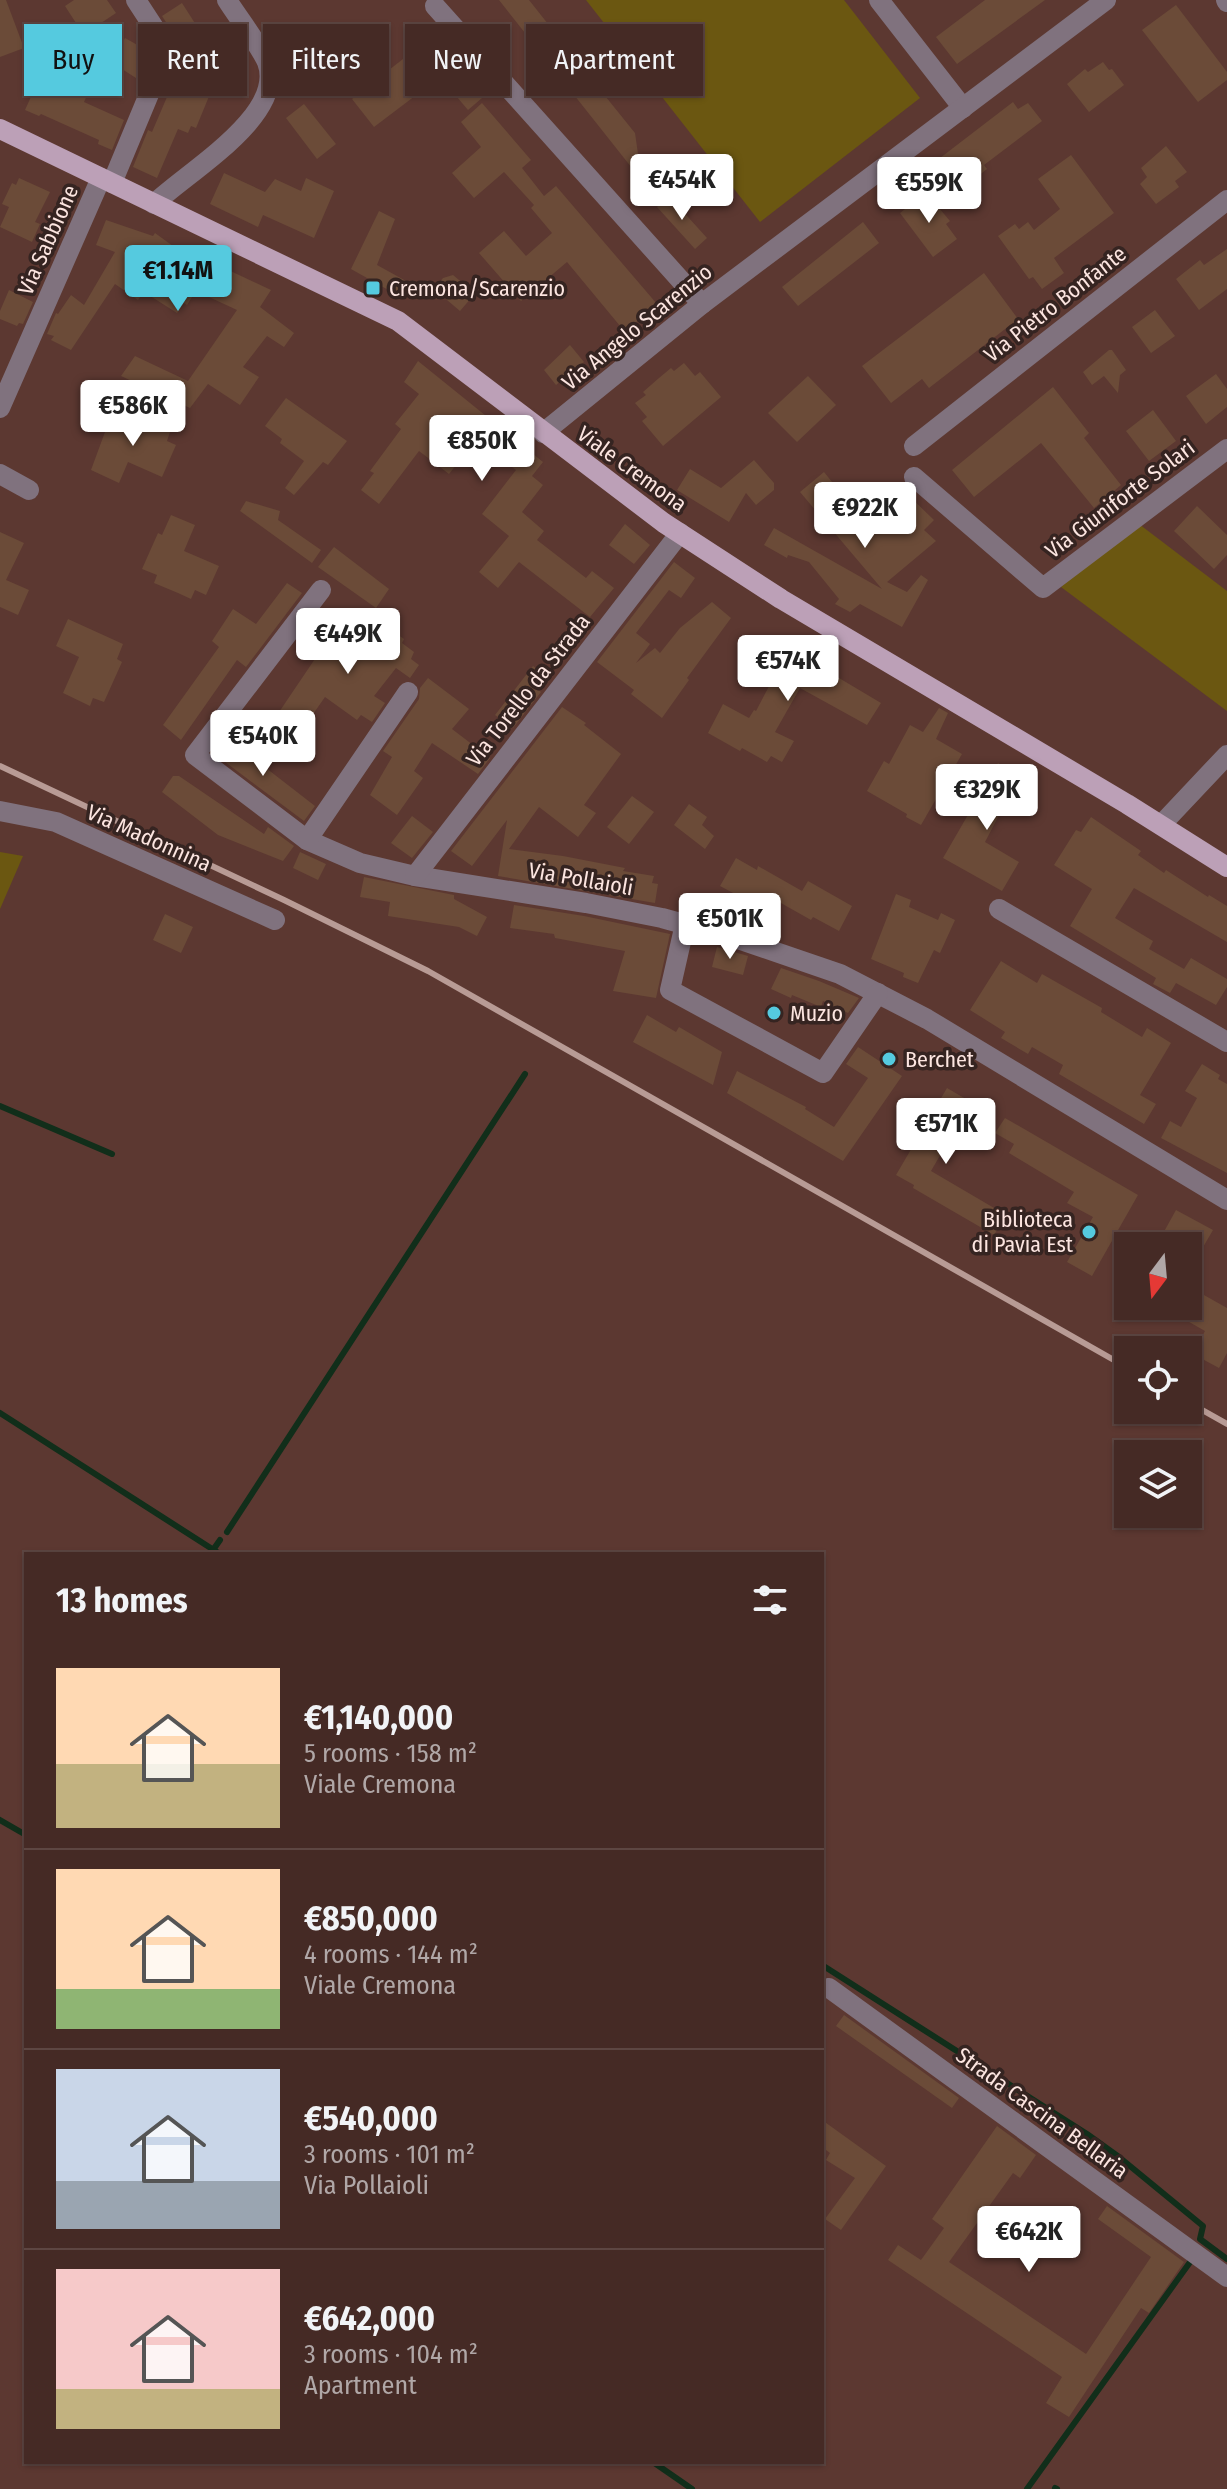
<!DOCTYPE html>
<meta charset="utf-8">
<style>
body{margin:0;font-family:"Fira Sans Condensed",sans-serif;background:#4f3632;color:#f1f3f6;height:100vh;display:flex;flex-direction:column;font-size:30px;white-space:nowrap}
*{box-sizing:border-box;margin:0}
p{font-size:26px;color:#b0a7a7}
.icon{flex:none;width:44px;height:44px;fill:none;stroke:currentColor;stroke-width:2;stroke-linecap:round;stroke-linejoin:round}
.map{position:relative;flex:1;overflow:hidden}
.details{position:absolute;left:24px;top:1552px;width:800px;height:912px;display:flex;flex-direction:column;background:#452a25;border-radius:0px;box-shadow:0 2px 6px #0004,0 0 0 2px #5d4642}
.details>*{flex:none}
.guide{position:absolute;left:24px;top:24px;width:800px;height:72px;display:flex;gap:16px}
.needle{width:52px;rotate:196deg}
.tools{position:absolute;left:1114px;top:1232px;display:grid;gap:16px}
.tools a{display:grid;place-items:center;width:88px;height:88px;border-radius:0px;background:#452a25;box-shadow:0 2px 6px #0004,0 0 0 2px #5d4642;font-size:40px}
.price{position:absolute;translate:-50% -68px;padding:0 18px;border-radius:8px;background:#fff;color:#222;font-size:26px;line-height:52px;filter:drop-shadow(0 2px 4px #0008)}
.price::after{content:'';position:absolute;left:50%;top:48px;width:24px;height:18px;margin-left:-12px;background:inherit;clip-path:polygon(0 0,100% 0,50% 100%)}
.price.on{background:#55cadf;color:#111}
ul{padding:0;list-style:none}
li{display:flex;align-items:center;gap:24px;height:200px;padding:0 32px}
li+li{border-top:2px solid #5d4642}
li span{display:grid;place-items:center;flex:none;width:224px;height:160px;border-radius:0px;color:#555}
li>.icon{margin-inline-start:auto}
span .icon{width:96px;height:96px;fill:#fffc;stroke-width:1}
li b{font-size:34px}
h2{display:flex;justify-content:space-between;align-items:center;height:96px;padding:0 32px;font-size:34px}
.pill{padding:0 28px;border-radius:0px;background:#452a25;box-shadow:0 2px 6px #0004,0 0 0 2px #5d4642;font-size:28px;line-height:72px}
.pill.on{background:#55cadf;color:#111}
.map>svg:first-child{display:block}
.green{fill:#6b5711}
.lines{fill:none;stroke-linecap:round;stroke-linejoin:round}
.stream{stroke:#112e1a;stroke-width:6}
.building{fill:#6b4b38}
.minor{stroke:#80727e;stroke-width:20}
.major{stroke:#bca0b7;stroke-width:20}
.rail{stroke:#b89b95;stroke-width:6}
.poi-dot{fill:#55cadf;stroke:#352421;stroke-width:3}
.labels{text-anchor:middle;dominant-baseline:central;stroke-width:7;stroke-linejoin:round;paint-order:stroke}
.street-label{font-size:22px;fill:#fce5e0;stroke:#352421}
.poi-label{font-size:22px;fill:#fce5e0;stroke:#352421;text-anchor:start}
</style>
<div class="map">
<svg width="1227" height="2489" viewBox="0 0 1227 2489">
<rect width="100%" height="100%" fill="#5c3831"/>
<g class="green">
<path d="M586 0H844L920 98 760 222Z"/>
<path d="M1135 521 1227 591V711L1061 587Z"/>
<path d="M0 852 23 856 0 909Z"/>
</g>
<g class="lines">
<g class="stream">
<path d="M0 1106 112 1154"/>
<path d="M0 1413 220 1554"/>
<path d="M227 1532 525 1074"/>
<path d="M213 1550 220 1540"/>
<path d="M0 1820 26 1835"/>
<path d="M822 1965 1087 2134 1119 2157 1203 2226 1200 2239 1227 2259"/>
<path d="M653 2462 692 2489"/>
<path d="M1055 2488 1057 2489"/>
<path d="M1027 2489 1193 2258"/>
</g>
</g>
<g class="building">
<path d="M0 0H6L24 48 0 57Z"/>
<path d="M74 0H107L116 13 101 23 108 27 87 40 65 6Z"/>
<path d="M499 0H529L610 102 635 133 638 154 649 160 652 165 649 172 642 175 643 182Z"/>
<path d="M985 0H1045L957 64 936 37Z"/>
<path d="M182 3 198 28 179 42 162 16Z"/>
<path d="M1176 5 1227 72V80L1198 102 1142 30Z"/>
<path d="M227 29 230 32 232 30 243 47 230 61 213 44Z"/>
<path d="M125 38 150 52 136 78 111 62Z"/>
<path d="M417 48 440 77 374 127 352 99Z"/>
<path d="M49 57 95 78 84 102 124 120 112 150 98 144 99 140 41 114 39 116 25 110Z"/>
<path d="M461 59 489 92 468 110 440 77Z"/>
<path d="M1103 62 1109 70 1112 69 1124 85 1089 112 1067 84 1085 69 1088 72Z"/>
<path d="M179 69 212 89 196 128 191 126 188 133 178 129 157 178 133 167 148 130 152 132Z"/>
<path d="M1013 102 1018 109 1028 103 1042 121 984 165 987 169 963 188 940 158Z"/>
<path d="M482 103 531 160 522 168 544 196 556 186 657 304 625 332 567 262 521 301 479 253 504 231 526 256 552 233 531 208 534 205 504 172 474 198 452 173 481 147 461 122Z"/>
<path d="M304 104 336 144 317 159 286 118Z"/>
<path d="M1166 146 1187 172 1175 181 1179 187 1156 204 1140 184 1147 177 1141 168Z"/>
<path d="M1071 155 1114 213 1054 258 1064 273 1042 289 1033 277 1029 279 998 236 1015 224 1019 229 1028 222 1034 230 1060 209 1038 179Z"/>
<path d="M224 173 265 192 275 179 301 191 306 178 334 191 314 238 263 215 258 227 210 204Z"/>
<path d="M19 178 50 192 35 222 40 224 32 242 0 227 9 207 2 204 12 183 16 185Z"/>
<path d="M923 195 935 209 939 208 950 221 946 224 957 239 933 257 900 213Z"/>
<path d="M669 196 707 238 695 249 657 207Z"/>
<path d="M379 211 395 219 377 265 406 281 399 296 351 269Z"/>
<path d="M106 220 153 236 155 233 202 267 205 259 271 290 260 307 294 333 284 347 267 336 243 367 259 377 240 405 208 384 190 408 121 376 135 356 188 381 237 310 196 291 187 305 184 303 177 313 144 292 138 300 115 284 71 350 51 340 54 336 47 334 56 313 58 314 71 295 84 305 115 252 96 245Z"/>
<path d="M863 222 879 243 798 306 782 287Z"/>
<path d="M1227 249V289L1199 310 1176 279 1200 260 1204 265Z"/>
<path d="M984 273 1018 319 929 388 922 379 891 403 862 366Z"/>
<path d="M453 275 465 285 462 288 472 297 460 311 434 289 443 278Z"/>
<path d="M9 290 33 302 23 324 19 323 17 326 0 319V311Z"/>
<path d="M1155 310 1175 336 1151 353 1132 327Z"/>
<path d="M570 345 584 362 556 385 544 370Z"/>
<path d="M1109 350H1112L1126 370 1120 375 1118 393 1104 376 1092 385 1083 372Z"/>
<path d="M418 361 543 462 532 476 543 485 522 512 544 531 537 540 586 578 592 571 614 588 590 617 519 562 498 588 479 572 509 536 482 514 516 470 476 440 449 474 419 451 379 504 361 490 374 473 370 471 401 429 395 424 419 394 404 382Z"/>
<path d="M684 363 695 376 700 372 721 397 663 446 642 421 647 417 635 403 646 395 643 392 659 378 671 368 674 371Z"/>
<path d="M1216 374 1227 389V407L1206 424 1186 396Z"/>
<path d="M808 376 836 405 797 442 768 413Z"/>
<path d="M1053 387 1089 433 1084 438 1121 485 1094 508 1041 443 974 497 952 470Z"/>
<path d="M286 398 347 441 328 465 323 462 294 495 285 488 304 461 280 443 282 439 265 426Z"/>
<path d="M1153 410 1176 441 1149 461 1126 431Z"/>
<path d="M112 413 130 420 133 416 170 432 167 441 176 445 162 477 128 462 119 483 91 470Z"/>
<path d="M754 460 774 483V490L756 505 746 493 729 522 677 490 690 469 721 488Z"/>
<path d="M824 472 867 525 906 493 934 520 924 530 936 541 887 582 907 592 921 575 928 580 902 627 860 604 850 612 835 604 839 599 809 562 788 555 787 558 764 545 774 528 882 589 800 492Z"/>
<path d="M246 501 280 511 278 520 321 550 312 563 240 511Z"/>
<path d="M1197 506 1227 535V555L1214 569 1174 531Z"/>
<path d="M171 515 195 525 184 551 219 566 206 595 195 590 191 599 178 593 154 583 157 575 142 569 158 533 162 535Z"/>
<path d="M625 524 650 545 634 564 609 545Z"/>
<path d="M0 532 24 543 6 580 29 590 18 615 0 607Z"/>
<path d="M334 547 389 589 376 608 318 567Z"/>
<path d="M674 562 695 578 681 598 669 590 636 633 650 644 636 663 655 648 660 653 680 628 712 602 731 618 687 678 689 680 662 718 631 694 634 690 597 662Z"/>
<path d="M287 583 302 593 246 667 237 660 181 740 163 725 219 647 212 641 233 609 256 624Z"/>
<path d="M68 619 123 644 117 659 122 662 104 702 93 698 90 706 63 693 79 657 56 646Z"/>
<path d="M344 622 370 640 381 623 404 639 402 643 414 652 411 659 419 665 410 678 396 668 374 696 385 703 372 722 361 715 357 720 325 697 297 737 273 721 325 644 329 646Z"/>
<path d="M773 637 835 672 834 675 881 703 867 725 800 688 775 732 794 741 782 762 771 756 767 762 742 748 740 751 708 733 723 704 749 718 754 710 756 711 776 673 758 663Z"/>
<path d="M533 666 546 676 537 689 541 692 513 728 495 715Z"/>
<path d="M428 678 469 709 452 729 490 758 478 774 432 743 414 771 423 778 397 815 370 795 392 757 383 751 419 699 420 688Z"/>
<path d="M562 707 586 723 584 725 621 754 584 805 596 813 578 837 539 807 509 849 563 856 625 868 623 871 654 876 652 883 658 884 655 903 498 876 507 820 472 866 451 851Z"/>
<path d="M939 708 948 713 936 739 962 754 921 825 906 817 907 814 867 791 884 761 889 764 910 725 923 732Z"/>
<path d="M225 737 268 766 266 768 315 806 304 821 213 753Z"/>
<path d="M998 763 1026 780 1012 804 1007 800 985 842 1019 862 1002 891 943 858Z"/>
<path d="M173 776H179L264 834 268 827 294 846 283 861 218 835 162 792Z"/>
<path d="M632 796 654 812 629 844 607 827Z"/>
<path d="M689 804 707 817 702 825 714 836 705 849 674 825Z"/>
<path d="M412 816 433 832 412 858 391 843Z"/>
<path d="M1091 817 1141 851 1138 855 1164 873 1166 870 1208 897 1209 895 1227 906V942L1134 888 1115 918 1153 941 1149 949 1184 969 1191 958 1227 979V987L1216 1005 1176 983 1170 993 1153 984 1156 978 1070 926 1092 889 1054 865 1076 830 1081 832Z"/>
<path d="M300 852 326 864 318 880 293 868Z"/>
<path d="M736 858 757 870 758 866 802 891 808 881 852 906 839 931 813 917 811 920 772 898 765 910 720 886Z"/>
<path d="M364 877 454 895V899L487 917 477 936 459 927 388 916 390 902 360 897Z"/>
<path d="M896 894 911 900 909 907 938 920 941 913 955 920 940 953 934 950 918 983 903 977 904 973 871 959Z"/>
<path d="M514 905 584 916 670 934 656 998 613 991 625 951 555 938 554 934 510 928Z"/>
<path d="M165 914 193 927 181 953 153 940Z"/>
<path d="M717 947 748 956 743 975 712 967Z"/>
<path d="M1001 961 1037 983 1042 974 1102 1008 1101 1012 1142 1037 1147 1028 1171 1043 1140 1095 1156 1104 1144 1124 1059 1074 1063 1065 1032 1047 1028 1054 1001 1038 1005 1032 970 1010Z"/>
<path d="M781 968 819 981 859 998 848 1013 823 1001 821 1007 792 995 791 998 771 989Z"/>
<path d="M647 1015 676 1032 679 1027 722 1052 713 1085 633 1042Z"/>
<path d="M858 1047 902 1076 843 1161 727 1093 737 1071 806 1107 805 1109 834 1127 868 1078 846 1064Z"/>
<path d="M1202 1064 1220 1075 1218 1079 1227 1084V1173L1161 1138 1170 1121 1181 1127 1197 1098 1185 1091Z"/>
<path d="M947 1088 971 1102 931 1171 1006 1215 994 1235 913 1188 914 1185 896 1175Z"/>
<path d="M1005 1118 1138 1195 1092 1276 1067 1262 1093 1217 1067 1203 1074 1192 1009 1153 1014 1144 995 1133Z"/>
<path d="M1176 1210 1213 1230 1188 1273V1246H1156Z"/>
<path d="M1188 1286 1227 1308V1353L1219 1368 1193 1354 1205 1331 1161 1306H1188Z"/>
<path d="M844 2015 959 2098 952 2108 836 2026Z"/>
<path d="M822 2120 886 2166 841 2230 825 2219 855 2178 826 2160 830 2153 822 2147Z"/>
<path d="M997 2126 1036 2155 1020 2178 1013 2173 949 2262 1086 2354 1151 2257 1098 2219 1107 2206 1184 2262 1149 2313 1141 2308 1069 2417 1046 2403 1062 2377 888 2260 898 2245 921 2260 944 2228 932 2219Z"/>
</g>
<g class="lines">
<g class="minor">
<path d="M879 0 963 108"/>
<path d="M1226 0 1227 2"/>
<path d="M435 6 702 304"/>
<path d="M112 183 162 63 164 43 136 0"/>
<path d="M154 204C187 172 287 115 267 62 260 46 237 16 227 0"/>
<path d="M0 408 101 178"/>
<path d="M543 433 702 304 1106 0"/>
<path d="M914 446 1227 200"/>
<path d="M0 474 29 490"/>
<path d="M914 477 1043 588 1227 449"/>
<path d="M321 590 195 755 307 840 360 863 415 876 586 903 662 918 738 939 840 974 927 1019 1227 1200"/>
<path d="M0 811 56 822 275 920"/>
<path d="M1161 825 1227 755"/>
<path d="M307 840 408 692"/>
<path d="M415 876 680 533"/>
<path d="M999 909 1227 1042"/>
<path d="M685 924 670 990 823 1073 878 993"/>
<path d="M829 1988 1227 2277"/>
</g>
<path class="major" d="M0 129 398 321 664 523 781 599 1127 804 1227 867"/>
<g class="rail">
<path d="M0 766 284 900 428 971 1128 1368"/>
<path d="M1188 1402 1227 1424"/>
</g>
</g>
<g class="poi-dot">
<rect x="365" y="280" width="16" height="16" rx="4"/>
<circle cx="774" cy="1013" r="8"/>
<circle cx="889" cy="1059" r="8"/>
<circle cx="1089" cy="1232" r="8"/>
</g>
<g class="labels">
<g class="street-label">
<text transform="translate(48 240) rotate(-66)">Via Sabbione</text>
<text transform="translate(1055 304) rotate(-38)">Via Pietro Bonfante</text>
<text transform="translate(637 327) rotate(-39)">Via Angelo Scarenzio</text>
<text transform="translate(632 469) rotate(36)">Viale Cremona</text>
<text transform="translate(1120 499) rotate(-37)">Via Giuniforte Solari</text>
<text transform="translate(528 690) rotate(-52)">Via Torello da Strada</text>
<text transform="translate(149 838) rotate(24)">Via Madonnina</text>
<text transform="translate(581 879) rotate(10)">Via Pollaioli</text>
<text transform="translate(1042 2113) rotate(36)">Strada Cascina Bellaria</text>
</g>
<g class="poi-label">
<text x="389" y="288">Cremona/Scarenzio</text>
<text x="790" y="1013">Muzio</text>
<text x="905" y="1059">Berchet</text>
<text x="1073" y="1219" text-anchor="end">Biblioteca<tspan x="1073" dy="25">di Pavia Est</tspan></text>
</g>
</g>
</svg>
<div class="tools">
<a><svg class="needle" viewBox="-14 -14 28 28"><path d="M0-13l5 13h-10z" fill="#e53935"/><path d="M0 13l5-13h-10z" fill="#b0a7a7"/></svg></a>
<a><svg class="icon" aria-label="locate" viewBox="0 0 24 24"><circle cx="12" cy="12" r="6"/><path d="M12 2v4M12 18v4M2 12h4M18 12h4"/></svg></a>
<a><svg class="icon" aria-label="layers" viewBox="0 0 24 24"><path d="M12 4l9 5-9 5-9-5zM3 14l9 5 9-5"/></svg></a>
</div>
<b class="price" style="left:682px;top:222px">€454K</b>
<b class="price" style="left:929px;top:225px">€559K</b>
<b class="price on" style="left:178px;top:313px">€1.14M</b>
<b class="price" style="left:133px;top:448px">€586K</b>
<b class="price" style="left:482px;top:483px">€850K</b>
<b class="price" style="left:865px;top:550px">€922K</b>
<b class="price" style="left:348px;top:676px">€449K</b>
<b class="price" style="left:788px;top:703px">€574K</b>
<b class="price" style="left:263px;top:778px">€540K</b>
<b class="price" style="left:987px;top:832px">€329K</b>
<b class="price" style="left:730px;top:961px">€501K</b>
<b class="price" style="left:946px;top:1166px">€571K</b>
<b class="price" style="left:1029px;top:2274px">€642K</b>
<div class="guide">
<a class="pill on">Buy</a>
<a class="pill">Rent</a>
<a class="pill">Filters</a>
<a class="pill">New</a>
<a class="pill">Apartment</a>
</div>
<section class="details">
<h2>13 homes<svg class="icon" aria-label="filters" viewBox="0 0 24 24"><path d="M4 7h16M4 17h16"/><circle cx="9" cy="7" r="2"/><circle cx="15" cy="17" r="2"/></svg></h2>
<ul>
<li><span style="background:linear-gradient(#ffd9b3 60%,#c2b280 0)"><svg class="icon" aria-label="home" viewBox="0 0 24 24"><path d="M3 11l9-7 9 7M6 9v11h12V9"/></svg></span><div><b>€1,140,000</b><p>5 rooms · 158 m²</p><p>Viale Cremona</p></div></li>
<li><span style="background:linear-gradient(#ffd9b3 75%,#8fb573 0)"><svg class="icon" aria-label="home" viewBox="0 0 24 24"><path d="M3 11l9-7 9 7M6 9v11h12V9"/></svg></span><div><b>€850,000</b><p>4 rooms · 144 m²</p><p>Viale Cremona</p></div></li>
<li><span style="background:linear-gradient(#c9d6e8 70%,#9aa5b1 0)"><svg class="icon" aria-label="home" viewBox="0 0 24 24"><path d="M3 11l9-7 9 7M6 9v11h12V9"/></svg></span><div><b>€540,000</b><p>3 rooms · 101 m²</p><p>Via Pollaioli</p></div></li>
<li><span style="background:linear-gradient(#f6c9c9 75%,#c2b280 0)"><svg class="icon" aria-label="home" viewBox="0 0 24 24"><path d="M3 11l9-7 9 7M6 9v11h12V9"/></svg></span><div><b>€642,000</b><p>3 rooms · 104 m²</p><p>Apartment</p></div></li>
</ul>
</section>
</div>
